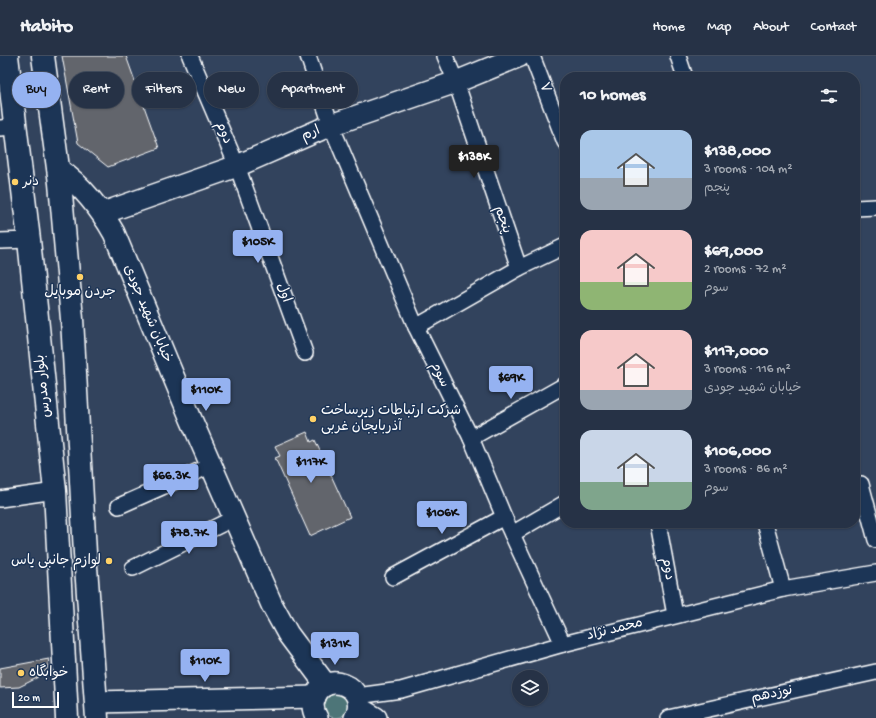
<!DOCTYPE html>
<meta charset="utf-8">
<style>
body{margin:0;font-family:"Gochi Hand","Playpen Sans Arabic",sans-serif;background:#2e3a4d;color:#f1f3f6;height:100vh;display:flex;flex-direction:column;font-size:15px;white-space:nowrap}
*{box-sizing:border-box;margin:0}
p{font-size:13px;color:#a4aab3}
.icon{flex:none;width:22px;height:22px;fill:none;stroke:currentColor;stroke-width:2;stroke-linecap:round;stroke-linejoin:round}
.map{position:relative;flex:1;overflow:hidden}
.panel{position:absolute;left:560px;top:16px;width:300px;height:456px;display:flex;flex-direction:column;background:#263246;border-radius:16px;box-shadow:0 1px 3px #0004,0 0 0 1px #424d5f}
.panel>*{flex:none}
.top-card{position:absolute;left:12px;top:16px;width:380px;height:36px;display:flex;gap:8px}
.tools{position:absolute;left:512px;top:614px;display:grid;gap:8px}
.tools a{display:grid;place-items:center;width:36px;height:36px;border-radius:50%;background:#263246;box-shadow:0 1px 3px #0004,0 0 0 1px #424d5f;font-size:20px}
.scale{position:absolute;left:12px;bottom:10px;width:47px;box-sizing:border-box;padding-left:4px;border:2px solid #fff;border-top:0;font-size:11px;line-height:14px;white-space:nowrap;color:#fff;-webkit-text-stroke:3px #1d3557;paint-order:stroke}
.price{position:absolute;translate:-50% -34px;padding:0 9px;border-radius:4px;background:#95b2f1;color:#111;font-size:13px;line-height:26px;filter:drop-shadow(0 1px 2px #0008)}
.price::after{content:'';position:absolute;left:50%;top:24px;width:12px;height:9px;margin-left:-6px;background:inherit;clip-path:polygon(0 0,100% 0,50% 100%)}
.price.current{background:#222;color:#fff}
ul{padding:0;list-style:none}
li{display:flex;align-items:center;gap:12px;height:100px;padding:0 20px}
li span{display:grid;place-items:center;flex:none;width:112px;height:80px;border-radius:12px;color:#555}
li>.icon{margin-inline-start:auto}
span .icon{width:48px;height:48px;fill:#fffc;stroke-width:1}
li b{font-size:17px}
h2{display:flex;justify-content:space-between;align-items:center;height:48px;padding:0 20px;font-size:17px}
.pill{padding:0 14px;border-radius:18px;background:#263246;box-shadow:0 1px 3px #0004,0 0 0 1px #424d5f;font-size:14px;line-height:36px}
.pill.current{background:#95b2f1;color:#111}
header{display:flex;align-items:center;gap:24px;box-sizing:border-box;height:56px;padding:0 20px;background:#263246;border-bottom:1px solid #424d5f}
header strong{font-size:19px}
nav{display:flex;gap:22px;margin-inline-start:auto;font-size:14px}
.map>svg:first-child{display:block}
.green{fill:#4e7578;stroke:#a6babc}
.building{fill:#62656c;stroke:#fff}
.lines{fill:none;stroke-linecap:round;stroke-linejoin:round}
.street-casing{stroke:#fff;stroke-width:18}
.secondary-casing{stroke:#fff;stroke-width:24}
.primary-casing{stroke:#fff;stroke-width:25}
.street{stroke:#1d3557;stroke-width:15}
.secondary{stroke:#1d3557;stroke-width:21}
.primary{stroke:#1d3557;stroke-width:22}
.poi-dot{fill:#ffd166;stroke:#1d3557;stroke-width:1.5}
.labels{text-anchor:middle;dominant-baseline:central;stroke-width:3;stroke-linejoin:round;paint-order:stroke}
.street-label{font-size:14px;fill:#fff;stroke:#1d3557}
.poi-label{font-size:14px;fill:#fff;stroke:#1d3557;text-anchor:start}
</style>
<header>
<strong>Habito</strong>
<nav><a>Home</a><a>Map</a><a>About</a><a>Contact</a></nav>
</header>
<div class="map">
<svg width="876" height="662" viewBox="0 0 876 662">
<rect width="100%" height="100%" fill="#32435d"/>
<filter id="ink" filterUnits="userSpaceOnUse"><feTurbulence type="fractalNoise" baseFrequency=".025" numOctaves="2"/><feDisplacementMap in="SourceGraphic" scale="8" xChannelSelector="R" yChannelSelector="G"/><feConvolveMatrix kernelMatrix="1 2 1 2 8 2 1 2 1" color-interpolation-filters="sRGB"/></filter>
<g filter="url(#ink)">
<circle class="green" cx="336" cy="650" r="12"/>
<g class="building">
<path d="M62 0H126L159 92 108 111 78 87Z"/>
<path d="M307 376 311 386 315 384 350 461 310 480 275 402 280 400 275 390Z"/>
<path d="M49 603 47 613 39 621 19 631 0 632V612Z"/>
</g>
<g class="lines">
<defs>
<g id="street">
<path d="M190 0 237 110 305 297"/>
<path d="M308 0 331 69 416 271 471 382 504 461 563 588"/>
<path d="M445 0 456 26 519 212"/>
<path d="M532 0 565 86"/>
<path d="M678 0 685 21"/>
<path d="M0 72 16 71"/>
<path d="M855 152 876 151"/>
<path d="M0 185 29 184"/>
<path d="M416 271 519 212 565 190"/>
<path d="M471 382 565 329"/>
<path d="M861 428 876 484"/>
<path d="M0 443 55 435"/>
<path d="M119 450 212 409"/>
<path d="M658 467 675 559"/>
<path d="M765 467 783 533"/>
<path d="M512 478 565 447"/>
<path d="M133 512 234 462"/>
<path d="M393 521 504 461"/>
<path d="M357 640 401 634 563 588 783 533 876 517"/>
<path d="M668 662 876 616"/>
</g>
<g id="secondary">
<path d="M58 113C81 128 101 154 114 177L191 363 272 549 288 578 326 629"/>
<path d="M103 157 237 110 331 69 456 26 520 0"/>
<path d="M96 646 315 641"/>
<path d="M359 652 376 662"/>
<path d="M317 662C314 657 312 650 314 644 322 612 372 629 355 662"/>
</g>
<g id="primary">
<path d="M7 0 29 184 55 435 67 662"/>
<path d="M43 0 60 127 72 263 85 497 97 662"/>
</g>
</defs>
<use href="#street" class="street-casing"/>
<use href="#secondary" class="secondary-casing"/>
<use href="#primary" class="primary-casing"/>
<use href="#street" class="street"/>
<use href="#secondary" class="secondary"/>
<use href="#primary" class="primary"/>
</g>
</g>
<g class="poi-dot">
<circle cx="15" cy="126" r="4"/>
<circle cx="80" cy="221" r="4"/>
<circle cx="313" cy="363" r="4"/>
<circle cx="109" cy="505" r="4"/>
<circle cx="21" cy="617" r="4"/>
</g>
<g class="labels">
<g class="street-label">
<text transform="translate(544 32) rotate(69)">۷</text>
<text transform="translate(223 77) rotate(67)">دوم</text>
<text transform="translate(311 78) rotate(-23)">ارم</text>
<text transform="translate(502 164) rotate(71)">پنجم</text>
<text transform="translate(283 237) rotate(70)">اول</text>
<text transform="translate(147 258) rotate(67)">خیابان شهید جودی</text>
<text transform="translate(439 319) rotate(64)">سوم</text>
<text transform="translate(44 330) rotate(-96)">بلوار مدرس</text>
<text transform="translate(667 513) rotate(80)">دوم</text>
<text transform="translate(615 574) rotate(-14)">محمد نژاد</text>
<text transform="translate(772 639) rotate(-12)">نوزدهم</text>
</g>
<g class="poi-label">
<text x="23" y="126">دنر</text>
<text x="80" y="236" text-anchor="middle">جردن موبایل</text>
<text x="321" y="355">شرکت ارتباطات زیرساخت<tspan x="321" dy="16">آذربایجان غربی</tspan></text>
<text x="101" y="505" text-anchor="end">لوازم جانبی یاس</text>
<text x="29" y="617">خوابگاه</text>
</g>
</g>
</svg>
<div class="tools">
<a><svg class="icon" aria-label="layers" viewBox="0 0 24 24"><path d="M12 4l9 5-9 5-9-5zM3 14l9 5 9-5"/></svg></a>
</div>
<div class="scale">20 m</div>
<b class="price current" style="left:474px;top:123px">$138K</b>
<b class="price" style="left:258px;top:208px">$105K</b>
<b class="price" style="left:511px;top:344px">$69K</b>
<b class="price" style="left:206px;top:356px">$110K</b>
<b class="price" style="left:311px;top:428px">$117K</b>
<b class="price" style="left:171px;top:442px">$66.3K</b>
<b class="price" style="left:442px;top:479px">$106K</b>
<b class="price" style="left:189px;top:499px">$78.7K</b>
<b class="price" style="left:335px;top:610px">$131K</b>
<b class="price" style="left:205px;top:627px">$110K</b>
<div class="top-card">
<a class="pill current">Buy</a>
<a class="pill">Rent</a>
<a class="pill">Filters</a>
<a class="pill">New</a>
<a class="pill">Apartment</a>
</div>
<section class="panel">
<h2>10 homes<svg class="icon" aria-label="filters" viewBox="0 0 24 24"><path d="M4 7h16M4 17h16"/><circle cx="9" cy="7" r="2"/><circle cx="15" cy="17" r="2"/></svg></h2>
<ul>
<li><span style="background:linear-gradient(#a9c7e8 60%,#9aa5b1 0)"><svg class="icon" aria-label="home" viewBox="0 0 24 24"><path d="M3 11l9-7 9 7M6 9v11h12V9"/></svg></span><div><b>$138,000</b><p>3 rooms · 104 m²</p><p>پنجم</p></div></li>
<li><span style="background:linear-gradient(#f6c9c9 65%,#8fb573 0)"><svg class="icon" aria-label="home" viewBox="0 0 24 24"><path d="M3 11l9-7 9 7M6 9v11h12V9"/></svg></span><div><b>$69,000</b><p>2 rooms · 72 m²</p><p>سوم</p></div></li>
<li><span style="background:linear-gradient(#f6c9c9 75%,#9aa5b1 0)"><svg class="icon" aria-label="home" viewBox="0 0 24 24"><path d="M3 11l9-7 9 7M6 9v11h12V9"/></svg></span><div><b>$117,000</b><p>3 rooms · 116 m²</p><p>خیابان شهید جودی</p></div></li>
<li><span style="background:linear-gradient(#c9d6e8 65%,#7fa58c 0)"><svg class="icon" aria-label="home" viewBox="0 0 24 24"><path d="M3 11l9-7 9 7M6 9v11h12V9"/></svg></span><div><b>$106,000</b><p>3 rooms · 86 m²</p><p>سوم</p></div></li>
</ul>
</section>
</div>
